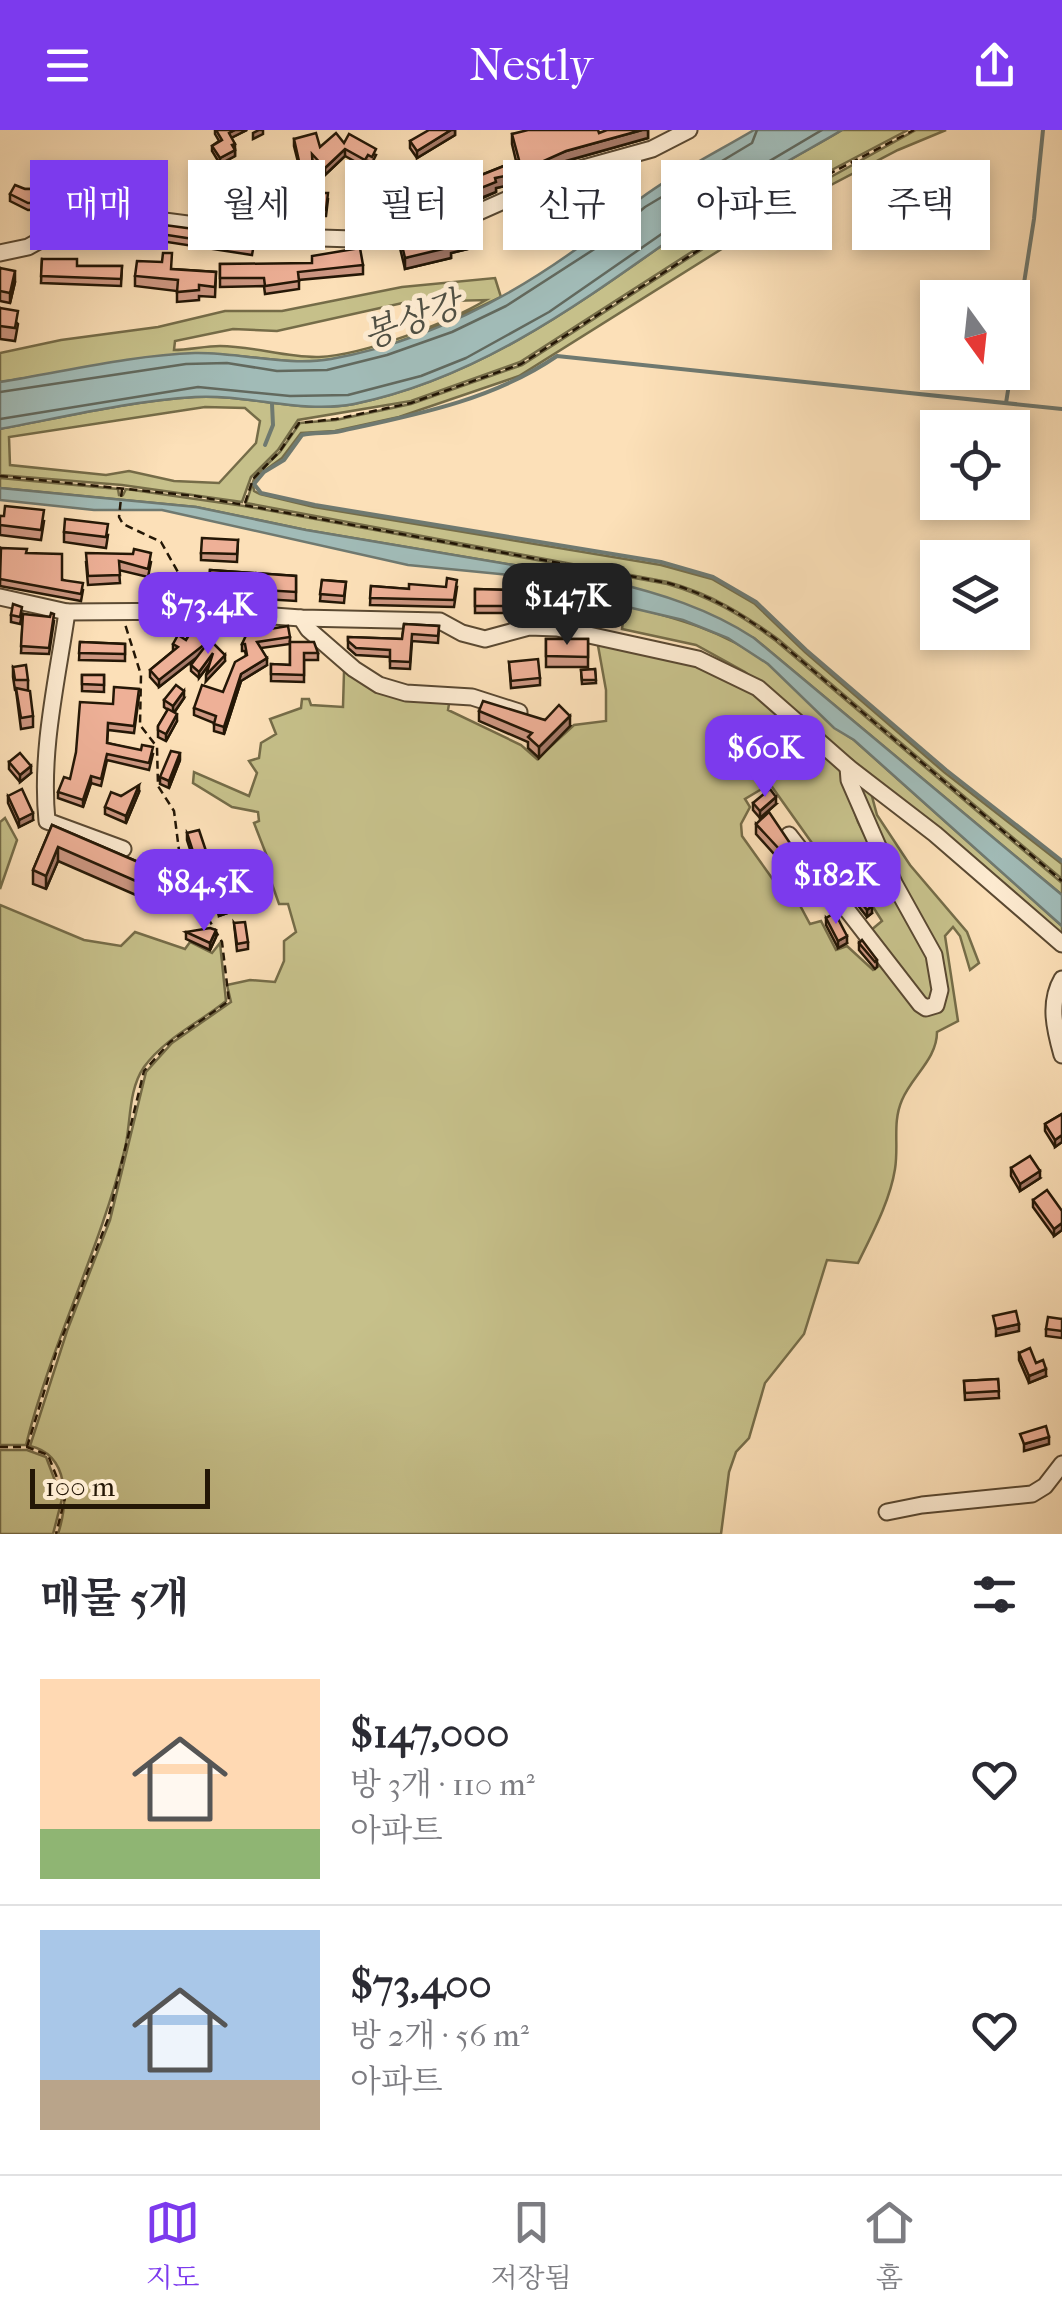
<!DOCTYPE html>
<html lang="ko">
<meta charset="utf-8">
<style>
body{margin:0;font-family:"IM FELL French Canon","Noto Serif KR",serif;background:#f2f2f3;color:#2b2b33;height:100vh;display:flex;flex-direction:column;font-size:38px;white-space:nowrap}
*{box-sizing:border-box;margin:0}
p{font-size:32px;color:#7c7c81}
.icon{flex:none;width:55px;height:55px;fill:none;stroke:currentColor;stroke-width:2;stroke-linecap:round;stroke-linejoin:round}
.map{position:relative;height:1404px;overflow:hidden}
.details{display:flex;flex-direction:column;background:#fff;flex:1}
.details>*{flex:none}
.top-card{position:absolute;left:30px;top:30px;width:1002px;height:90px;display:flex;gap:20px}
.needle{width:65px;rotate:165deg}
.controls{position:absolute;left:920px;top:150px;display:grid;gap:20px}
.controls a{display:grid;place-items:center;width:110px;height:110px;border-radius:0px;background:#fff;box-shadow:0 5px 15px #0003;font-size:50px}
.scale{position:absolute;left:30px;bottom:25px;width:180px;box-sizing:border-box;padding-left:10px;border:5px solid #241706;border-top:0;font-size:28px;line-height:35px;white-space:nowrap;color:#241706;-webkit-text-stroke:8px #fdebd1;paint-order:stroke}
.price{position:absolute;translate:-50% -85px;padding:0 22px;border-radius:20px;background:#7c3aed;color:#fff;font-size:32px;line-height:65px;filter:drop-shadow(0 2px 5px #0008)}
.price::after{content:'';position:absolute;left:50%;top:60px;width:30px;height:22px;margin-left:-15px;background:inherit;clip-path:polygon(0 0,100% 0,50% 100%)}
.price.current{background:#222;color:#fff}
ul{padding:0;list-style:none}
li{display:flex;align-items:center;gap:30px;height:250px;padding:0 40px}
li+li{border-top:2px solid #e1e1e2}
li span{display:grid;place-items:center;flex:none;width:280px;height:200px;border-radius:0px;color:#555}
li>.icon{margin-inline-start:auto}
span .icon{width:120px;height:120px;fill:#fffc;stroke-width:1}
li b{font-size:42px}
h2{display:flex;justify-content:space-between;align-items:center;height:120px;padding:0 40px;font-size:42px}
.tag{padding:0 35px;border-radius:0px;background:#fff;box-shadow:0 5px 15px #0003;font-size:35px;line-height:90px}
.tag.current{background:#7c3aed;color:#fff}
header{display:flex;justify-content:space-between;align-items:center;height:130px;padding:0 40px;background:#7c3aed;color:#fff;font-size:45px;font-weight:600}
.tabs{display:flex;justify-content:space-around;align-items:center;height:140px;border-top:2px solid #e1e1e2;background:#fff;font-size:28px;color:#7c7c81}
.tabs a{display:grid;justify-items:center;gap:5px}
.tabs .current{color:#7c3aed}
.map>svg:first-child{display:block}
.green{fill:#c6c08a;stroke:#756c48;stroke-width:2.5;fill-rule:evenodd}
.water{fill:#a1bbb7;stroke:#6f7970;stroke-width:2.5}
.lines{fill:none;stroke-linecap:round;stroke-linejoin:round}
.shore{stroke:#62695e;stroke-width:2.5}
.stream{stroke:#6f7970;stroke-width:4}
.street-casing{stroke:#5a4932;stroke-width:19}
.path{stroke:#241706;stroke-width:2.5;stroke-dasharray:8 5;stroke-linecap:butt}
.street{stroke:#fdebd1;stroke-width:15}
.wall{fill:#cd9782;stroke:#241706;stroke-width:2.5}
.shaded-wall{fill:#a77b6a;stroke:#241706;stroke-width:2.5}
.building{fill:#eeb097;stroke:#241706;stroke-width:2.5}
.labels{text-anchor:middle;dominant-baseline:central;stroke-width:10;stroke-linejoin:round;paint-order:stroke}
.water-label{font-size:35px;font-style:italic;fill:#505044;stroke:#fdebd1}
</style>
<header><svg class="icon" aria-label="menu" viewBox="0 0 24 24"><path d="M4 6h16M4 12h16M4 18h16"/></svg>Nestly<svg class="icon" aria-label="share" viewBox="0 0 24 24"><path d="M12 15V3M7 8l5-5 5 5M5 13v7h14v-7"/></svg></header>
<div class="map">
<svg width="1062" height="1404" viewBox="0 0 1062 1404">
<rect width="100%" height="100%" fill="#fce0b8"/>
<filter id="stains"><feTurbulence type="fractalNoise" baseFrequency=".002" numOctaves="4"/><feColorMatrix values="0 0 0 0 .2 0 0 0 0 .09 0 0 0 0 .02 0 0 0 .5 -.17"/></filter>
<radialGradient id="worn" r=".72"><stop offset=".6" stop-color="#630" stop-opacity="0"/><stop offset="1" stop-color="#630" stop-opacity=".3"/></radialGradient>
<g class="green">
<path d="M842 0H908L805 54 718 105 520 232 411 271 298 290 278 320 251 347 242 372 122 355 0 345V299C64 287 130 271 195 267 248 264 301 284 354 274 510 242 627 134 757 50 784 32 814 17 842 0ZM205 277 245 278 260 291 256 313 219 353 174 351 129 341 106 345 10 335 9 307Z"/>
<path d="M916 0H946L898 20 787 78 519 246 399 287 335 301 301 303 282 328 257 346 253 354 254 361 260 364 314 377 661 435 712 449 755 474 805 522 944 642 1062 734V749L778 509C742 483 711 464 668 452L246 373 255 346 280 322 300 293 336 290 411 274 522 235 720 108Z"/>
<path d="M495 148 501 167C447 193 388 221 328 230 282 236 236 221 190 224 127 227 63 243 0 252V223L61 210 158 197 225 181H282L402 157ZM486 170C447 193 364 225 319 227 286 228 254 216 220 216 205 216 189 220 174 220L175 211 233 199 277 201 407 172Z"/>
<path d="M0 348 118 359 119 365H123L126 359 244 376 667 454C709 466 741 485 776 511L1062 753V765L754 508 608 451 306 400 196 377 0 358Z"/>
<path d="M625 475C676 488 725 501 767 533 798 557 820 589 854 610L1062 796V810L745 542 696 515 622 499Z"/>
<path d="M597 510 695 531 716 539 752 559 838 635 858 692 901 777 929 820 936 865 928 872 919 866 870 801 882 791 851 742 839 751 770 654 745 669 750 677 741 694 742 706 789 772 796 768 810 794 821 791 836 820 847 816 873 840 883 833C897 851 912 886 937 881L943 873 938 828 932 811 896 755 853 646 870 659 877 685 910 735 967 802 979 833 970 840 960 806 953 797 945 806 958 891 937 902C937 929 912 946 902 970 892 993 899 1015 895 1039 890 1071 872 1104 858 1133L827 1130 804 1204 765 1253 749 1308 736 1322 729 1342 721 1404H58C68 1373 70 1325 30 1316L67 1201 110 1090 146 942 172 913 231 872 227 855 250 850 275 852 284 831V811L296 802 288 774H279L266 737 270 734 254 693 259 691 258 682 232 677 193 653 194 642 249 666 257 643 249 631 259 628 261 613 276 604 270 589 301 578 302 569H309L311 575 343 577 344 542C380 561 410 568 450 568L448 580 521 615 537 629 574 595 606 591V560Z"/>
<path d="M5 688 17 710 0 759V692Z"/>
<path d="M0 775 84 810 121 816 135 802 185 819 190 812 212 823 220 813 226 871C199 893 165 908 144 937 128 960 131 993 125 1018 100 1120 51 1214 26 1315H0Z"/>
<path d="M0 1320H27L46 1327 62 1369 53 1404H0Z"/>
</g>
<g class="water">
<path d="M754 0H842C814 17 784 32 757 50 627 134 510 242 354 274 301 284 248 264 195 267 130 271 64 287 0 299V252C63 242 132 225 195 223 240 222 286 237 331 229 425 212 514 166 590 109 606 97 621 83 637 71 673 44 715 23 754 0Z"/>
<path d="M0 358 196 377 306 400 608 451C659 463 710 479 754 508L1062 765V796L854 610 834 598 768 534 728 508 683 490 538 456 510 445 408 435 162 380H94L0 370Z"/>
</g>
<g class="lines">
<g class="shore">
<path d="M0 262 186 234 227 233 277 241 327 240 387 225 452 202 506 176 596 118 645 77 752 13 757 0"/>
<path d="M0 289 198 257 290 266 348 265 421 246 466 228 549 182 751 42 822 0"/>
</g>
<g class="stream">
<path d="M1012 230 1034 89 1043 0"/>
<path d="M1006 273 1011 242"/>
<path d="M1062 279 557 226C493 270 415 285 341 301 328 304 315 302 302 305L284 330 264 342 254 354 261 363 315 375 661 432 713 447 756 472 806 520 946 640 1062 731"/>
<path d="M265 315 273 295 272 274"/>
</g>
<defs>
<g id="street">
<path d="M0 123 28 117 82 87 103 83 289 107 353 109 405 106 454 93 569 42 652 19 689 0"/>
<path d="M0 467 67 482 204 481 301 488 440 491 462 503 485 509 529 497 557 498 698 529 758 558 848 637 935 704 1062 814"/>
<path d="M67 482C57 551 40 621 47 691L123 719"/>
<path d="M301 488 308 499 354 539 379 555 406 563 472 567 519 582"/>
<path d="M789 705 920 874 926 878 936 875 940 860 934 825 894 753 849 650 848 637"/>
<path d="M1062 849C1048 873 1055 900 1062 925"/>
<path d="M887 1382 922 1375 1032 1364 1045 1356 1062 1334"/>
</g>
</defs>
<use href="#street" class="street-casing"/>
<g class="path">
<path d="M0 346 195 366 668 453C710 465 742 484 777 510L1062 751"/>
<path d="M122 359 119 387 123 394 161 412 192 467"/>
<path d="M245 373 253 349 280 321 299 293 336 289 411 273 521 234 719 107 806 56 914 0"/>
<path d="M0 1317H27L48 1325 65 1368 56 1404"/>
<path d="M27 1317 56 1223 108 1089 144 941 170 912 229 871 222 812 182 744 174 681 158 656 157 617 140 595 141 545 125 494"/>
</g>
<use href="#street" class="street"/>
</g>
<g class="wall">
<path d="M215 0H247L231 8 235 14V26L220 34 212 21V16L219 11 215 4Z"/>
<path d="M455 0V5L417 28 410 18V11Z"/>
<path d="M648 0V8L566 31 515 54 496 58V62L472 73 456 78 451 67V57L516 31 512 14V4L599 3Z"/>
<path d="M294 9 320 17 344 13 376 25 372 33 368 31 365 37 345 26 325 45 313 31 314 63 328 69 326 86H312V96L286 95 285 59 257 69 253 57V51L300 40 294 16Z"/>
<path d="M403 56 404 73 370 77 368 58Z"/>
<path d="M25 59H58V79L28 80 10 71V64Z"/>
<path d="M518 75 534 84 574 98 556 105V112L542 118 537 105 510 116 505 103V95L520 89 518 84Z"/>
<path d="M262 82 284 84 283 95 261 92Z"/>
<path d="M95 89 123 90V108L94 107Z"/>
<path d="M142 92 254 114 252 125 141 108Z"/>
<path d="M400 107 476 117 451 123V128L405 139 400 118Z"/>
<path d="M42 129 77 136H122L121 156 41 153Z"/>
<path d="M220 134 363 135V144L299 150V159L265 164 264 156 220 157Z"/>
<path d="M0 138 15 152 10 173 0 171Z"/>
<path d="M172 139 216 142 215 167 199 166V170L177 172V161L135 156V146Z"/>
<path d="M0 178 18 194 15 211 0 209Z"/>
<path d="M0 386 44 391 41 410 0 405Z"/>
<path d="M64 402 108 405 106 418 64 412Z"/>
<path d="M238 410 237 432 201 430V423Z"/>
<path d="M1 418 83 460 81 471 0 456Z"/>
<path d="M133 424 151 432 148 447 119 440 120 453 88 455 86 432Z"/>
<path d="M210 440 296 446V471L209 466Z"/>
<path d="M176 446 177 465 148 467V448Z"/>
<path d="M322 450 346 452 344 473 320 471Z"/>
<path d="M371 456 409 459 457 457 454 477 370 475Z"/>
<path d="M475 459 514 460 513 483H475Z"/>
<path d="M22 484 20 494 11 492V485Z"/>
<path d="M23 484 54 491 49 524 21 523Z"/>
<path d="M404 494 439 496 438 513 412 511 410 539 390 538V527L356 525 348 518V507L402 509Z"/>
<path d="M222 495 211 512 225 531 206 551 209 535 199 548 191 541V535L197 527 159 557 150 547V540L173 521V514Z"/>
<path d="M251 502 290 507V514L261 518 267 535 241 551 224 604 214 601V593L194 585V578L223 562 246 526 245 521H242V514Z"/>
<rect x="546" y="509" width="42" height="28"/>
<path d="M80 512 125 514V531L79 530Z"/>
<path d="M290 512 318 523V530H304V552L271 551V534L290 535Z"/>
<path d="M509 532 540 548V555L511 558Z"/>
<path d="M13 537 28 550V560L33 586V597L21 599 16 560H15L13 547Z"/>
<path d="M595 539 596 553 582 554 581 540Z"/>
<path d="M82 545H104V562L82 561Z"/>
<path d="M139 566 134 603 108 600 107 613 153 624 149 640 107 630 101 656 91 653 83 677 58 668V662L70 649 113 574Z"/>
<path d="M184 568 174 583 177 591 166 611 158 607V596L168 580 164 577V570Z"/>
<path d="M479 581 545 590 570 596 539 628 528 618V612L479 591Z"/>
<path d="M180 630 169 658 160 654V647Z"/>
<path d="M9 632 31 643 20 652 9 639Z"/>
<path d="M139 662 126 693 105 684V677L121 666Z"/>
<path d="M8 666 33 690 19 697 8 673Z"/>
<path d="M753 673 776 674 760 688 753 680Z"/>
<path d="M756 694 800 738 805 752 791 765 784 757V750L792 744 756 704Z"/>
<path d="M52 695 150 737 169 741 165 751 152 746V752L145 769 58 731 46 759 33 754V740Z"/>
<path d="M187 703 209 737 197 741 187 710Z"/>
<path d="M208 748 230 782 219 786 208 755Z"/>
<path d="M853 762 872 783 867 787 853 769Z"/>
<path d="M826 788 847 813 838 818 826 795Z"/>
<path d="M234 793 248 812V819L237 821Z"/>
<path d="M186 802 216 807 210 820 186 809Z"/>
<path d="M859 813 877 830V837L875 839 859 820Z"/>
<path d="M1062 984V1012L1055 1017 1045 1001V994Z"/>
<path d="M1011 1038 1040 1048 1020 1061 1011 1046Z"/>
<path d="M1033 1070 1062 1081V1100L1054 1106 1033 1077Z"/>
<path d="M1062 1189V1208L1046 1206V1199Z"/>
<path d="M1019 1223 1046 1246 1029 1253 1019 1230Z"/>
<path d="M998 1249 999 1268 965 1270 964 1251Z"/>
</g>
<g class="shaded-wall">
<path d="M235 0H247L229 9V3Z"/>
<path d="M259 0H263V4L253 9V3Z"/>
<path d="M451 0H455V5L417 28V21Z"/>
<path d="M642 0H648V8L566 31 515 54 496 58V62L456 78V68L495 48 566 21Z"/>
<path d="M345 19V26L325 45V38Z"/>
<path d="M235 20V26L220 34V28Z"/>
<path d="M285 53V59L257 69V62Z"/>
<path d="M627 56V63L611 69V62Z"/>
<path d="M574 89V98L556 105V112L542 118V109L554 97Z"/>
<path d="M537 96V105L510 116V107Z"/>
<path d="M476 107V117L451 123V128L405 139V128L450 113Z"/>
<path d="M15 141V152L10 173V163Z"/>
<path d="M222 488V495L205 521 159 557V550Z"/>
<path d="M213 523V529L199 548V542Z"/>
<path d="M225 525V531L206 551V545Z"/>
<path d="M267 528V535L241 551 224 604V597L241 544Z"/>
<path d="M184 561V568L173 584V576Z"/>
<path d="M177 584V591L166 611V604Z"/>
<path d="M570 586V596L539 628V617Z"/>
<path d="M180 623V630L169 658V651Z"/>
<path d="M31 636V643L20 652V645Z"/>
<path d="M91 646V653L83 677V670Z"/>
<path d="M139 655V662L126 693V686Z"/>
<path d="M776 667V674L760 688V681Z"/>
<path d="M33 683V690L19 697V690Z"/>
<path d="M58 717V731L46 759V746Z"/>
<path d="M800 728V738L793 745V734Z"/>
<path d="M209 730V737L197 741V734Z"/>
<path d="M152 738V752L145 769V755Z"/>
<path d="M805 745V752L791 765V758Z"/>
<path d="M230 775V782L219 786V779Z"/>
<path d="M872 776V783L867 787V780Z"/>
<path d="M216 800V807L210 820V813Z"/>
<path d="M847 806V813L838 818V811Z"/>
<path d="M1062 1005V1012L1055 1017V1010Z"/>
<path d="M1040 1041V1048L1020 1061V1054Z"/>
<path d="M1062 1093V1100L1054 1106V1099Z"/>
<path d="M1019 1194V1201L996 1206V1199Z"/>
<path d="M1046 1239V1246L1029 1253V1246Z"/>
<path d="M1049 1307V1314L1024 1321V1314Z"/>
</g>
<g class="building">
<path d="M216 0H235L229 3 235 14 232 15 235 20 220 28 212 16 222 10Z"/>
<path d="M429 0H451L417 21 410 11Z"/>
<path d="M528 0H598L599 3 607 0H642L566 21 515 44 495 48 496 52 456 68 451 57 519 30 512 4Z"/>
<path d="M316 3 320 17 336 3 344 13 349 4 376 19 372 27 368 25 365 30 345 19 325 38 312 24 314 63H328L326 80H312V90L286 89 285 53 257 62 253 51 284 40H301L294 9Z"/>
<path d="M622 39 627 56 611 62 605 44Z"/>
<path d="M15 55 25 59H58V72L28 73 10 64Z"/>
<path d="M403 56 404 66 370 70 368 58Z"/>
<path d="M528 71 534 84 567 71 574 89 554 97 556 103 542 109 537 96 510 107 505 95 523 88 518 75Z"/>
<path d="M262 82 284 84 283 88 261 85Z"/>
<path d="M95 89 123 90V101L94 100Z"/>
<path d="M142 92 254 107 252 118 141 101Z"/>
<path d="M473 93 476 107 450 113 451 117 405 128 400 107Z"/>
<path d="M360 118 363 135 298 142 299 151 265 156 264 148H220V134L312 133V126Z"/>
<path d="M163 123H172L171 139 216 142 215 157 199 155V160L177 162 178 150 135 146 137 131 162 132Z"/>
<path d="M42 129H77V136H122L121 149 41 146Z"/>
<path d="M0 138 15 141 10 163 0 161Z"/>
<path d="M0 178 18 181 15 198 0 196Z"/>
<path d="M5 376 44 380 41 400 0 395V386H4Z"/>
<path d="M65 389 108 394 106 407 64 402Z"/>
<path d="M202 408 238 410 237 424 201 423Z"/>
<path d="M1 418 27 419 26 423 62 424V450L83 453 81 464 0 449Z"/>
<path d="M134 419 151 423 148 439 119 431 120 445 88 446 86 423 133 424Z"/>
<path d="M210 440 296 446V462L209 457Z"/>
<path d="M176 446 177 458 148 460V448Z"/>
<path d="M447 448 457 450 454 470 370 468 371 456 409 459V454L446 457Z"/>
<path d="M322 450 346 452 344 466 320 464Z"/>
<path d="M475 459 514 460 513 476H475Z"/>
<path d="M13 474 22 477 20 487 11 485Z"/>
<path d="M51 483 54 484 49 518 21 516 23 484 50 487Z"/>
<path d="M209 486 222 488 205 514 159 550 150 540 178 517 173 514 178 505 186 510 192 500 198 503Z"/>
<path d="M404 494 439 496 438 506 412 504 410 532 390 531V520L356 518 348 511V507L402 509Z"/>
<path d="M288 496 290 507 257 512 267 528 241 544 224 597 214 594 216 586 194 578 202 555 223 562 235 532 247 525 245 514H242L249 499 251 502Z"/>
<path d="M546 509H588V527L546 526Z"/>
<path d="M210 510 225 525 206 545 213 523 199 542 191 535Z"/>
<path d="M80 512 125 514V524L79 523Z"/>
<path d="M290 512H314L318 523H304V545L271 544V534L290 535Z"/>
<path d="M538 529 540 548 511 551 509 532Z"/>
<path d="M26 535 28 550H15L13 537Z"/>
<path d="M595 539 596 550H582L581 540Z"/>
<path d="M82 545H104V555L82 554Z"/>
<path d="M176 555 184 561 173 576 164 570Z"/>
<path d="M114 557 139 559 134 596 108 593 107 613 141 620 142 615 153 617 149 633 107 624 101 649 91 646 83 670 58 662 64 647 70 649 76 622 80 572 113 574Z"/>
<path d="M16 558 30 561 33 586 21 588Z"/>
<path d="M483 571 545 590 559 575 570 586 539 617 528 607 532 603 479 581Z"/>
<path d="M168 579 177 584 166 604 158 600V596Z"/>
<path d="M171 621 180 623 169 651 160 647Z"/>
<path d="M20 623 31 636 20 645 9 632Z"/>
<path d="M139 655 126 686 105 677 111 662 121 666Z"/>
<path d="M22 659 33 683 19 690 8 666Z"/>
<path d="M770 659 776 667 760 681 753 673Z"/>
<path d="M769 682 800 728 793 734 756 694Z"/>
<path d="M52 695 152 738 145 755 58 717 46 746 33 740Z"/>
<path d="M199 700 209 730 197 734 187 703Z"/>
<path d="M154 728 169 734 165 744 150 738Z"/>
<path d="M799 738 805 745 791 758 784 750Z"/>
<path d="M220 744 230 775 219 779 208 748Z"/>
<path d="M859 758 872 776 867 780 853 762Z"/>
<path d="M835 783 847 806 838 811 826 788Z"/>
<path d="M245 792 248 812 237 814 234 793Z"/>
<path d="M210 798 216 800 210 813 186 802Z"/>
<path d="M862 810 877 830 875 832 859 813Z"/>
<path d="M1062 984V1005L1055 1010 1045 994Z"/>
<path d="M1030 1026 1040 1041 1020 1054 1011 1038Z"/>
<path d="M1047 1060 1062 1081V1093L1054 1099 1033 1070Z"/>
<path d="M1016 1181 1019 1194 996 1199 993 1186Z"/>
<path d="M1048 1187 1062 1189V1201L1046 1199Z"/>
<path d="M1030 1218 1036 1233 1043 1230 1046 1239 1029 1246 1019 1223Z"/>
<path d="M998 1249 999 1261 965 1263 964 1251Z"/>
<path d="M1046 1296 1049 1307 1024 1314 1020 1304Z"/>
</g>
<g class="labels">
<g class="water-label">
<text transform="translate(412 190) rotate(-20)">봉상강</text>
</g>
</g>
<rect width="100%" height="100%" filter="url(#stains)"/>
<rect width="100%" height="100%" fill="url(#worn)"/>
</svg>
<div class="controls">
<a><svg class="needle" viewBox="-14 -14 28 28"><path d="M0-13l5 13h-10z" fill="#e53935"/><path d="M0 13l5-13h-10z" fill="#7c7c81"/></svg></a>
<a><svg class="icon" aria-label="locate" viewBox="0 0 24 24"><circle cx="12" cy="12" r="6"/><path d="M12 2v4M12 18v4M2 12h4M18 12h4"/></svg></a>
<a><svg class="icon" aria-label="layers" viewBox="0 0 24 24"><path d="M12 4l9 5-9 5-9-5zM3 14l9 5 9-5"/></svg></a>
</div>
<div class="scale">100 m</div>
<b class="price current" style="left:567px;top:518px">$147K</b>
<b class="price" style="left:208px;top:527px">$73.4K</b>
<b class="price" style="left:765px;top:670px">$60K</b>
<b class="price" style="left:836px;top:797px">$182K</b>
<b class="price" style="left:204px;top:804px">$84.5K</b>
<div class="top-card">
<a class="tag current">매매</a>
<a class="tag">월세</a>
<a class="tag">필터</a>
<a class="tag">신규</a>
<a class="tag">아파트</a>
<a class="tag">주택</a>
</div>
</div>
<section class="details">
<h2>매물 5개<svg class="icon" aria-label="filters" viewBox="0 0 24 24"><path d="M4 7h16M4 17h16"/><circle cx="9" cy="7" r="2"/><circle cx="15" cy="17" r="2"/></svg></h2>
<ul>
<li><span style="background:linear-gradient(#ffd9b3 75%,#8fb573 0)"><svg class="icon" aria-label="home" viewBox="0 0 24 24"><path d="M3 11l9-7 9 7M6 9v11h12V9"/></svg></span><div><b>$147,000</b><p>방 3개 · 110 m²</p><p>아파트</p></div><svg class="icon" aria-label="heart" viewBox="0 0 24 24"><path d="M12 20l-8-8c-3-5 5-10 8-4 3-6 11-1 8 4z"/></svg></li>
<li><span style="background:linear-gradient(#a9c7e8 75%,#b9a48a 0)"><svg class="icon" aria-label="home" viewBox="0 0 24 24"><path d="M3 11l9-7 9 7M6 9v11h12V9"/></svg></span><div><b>$73,400</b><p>방 2개 · 56 m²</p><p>아파트</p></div><svg class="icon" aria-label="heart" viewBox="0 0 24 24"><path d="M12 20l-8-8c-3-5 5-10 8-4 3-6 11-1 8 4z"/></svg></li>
</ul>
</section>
<nav class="tabs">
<a class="current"><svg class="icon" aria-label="map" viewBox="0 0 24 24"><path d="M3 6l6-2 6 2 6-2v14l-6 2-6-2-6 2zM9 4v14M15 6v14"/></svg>지도</a>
<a><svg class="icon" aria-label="saved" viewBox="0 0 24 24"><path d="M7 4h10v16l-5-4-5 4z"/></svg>저장됨</a>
<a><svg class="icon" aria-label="home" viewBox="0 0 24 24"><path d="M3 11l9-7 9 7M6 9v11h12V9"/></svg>홈</a>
</nav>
